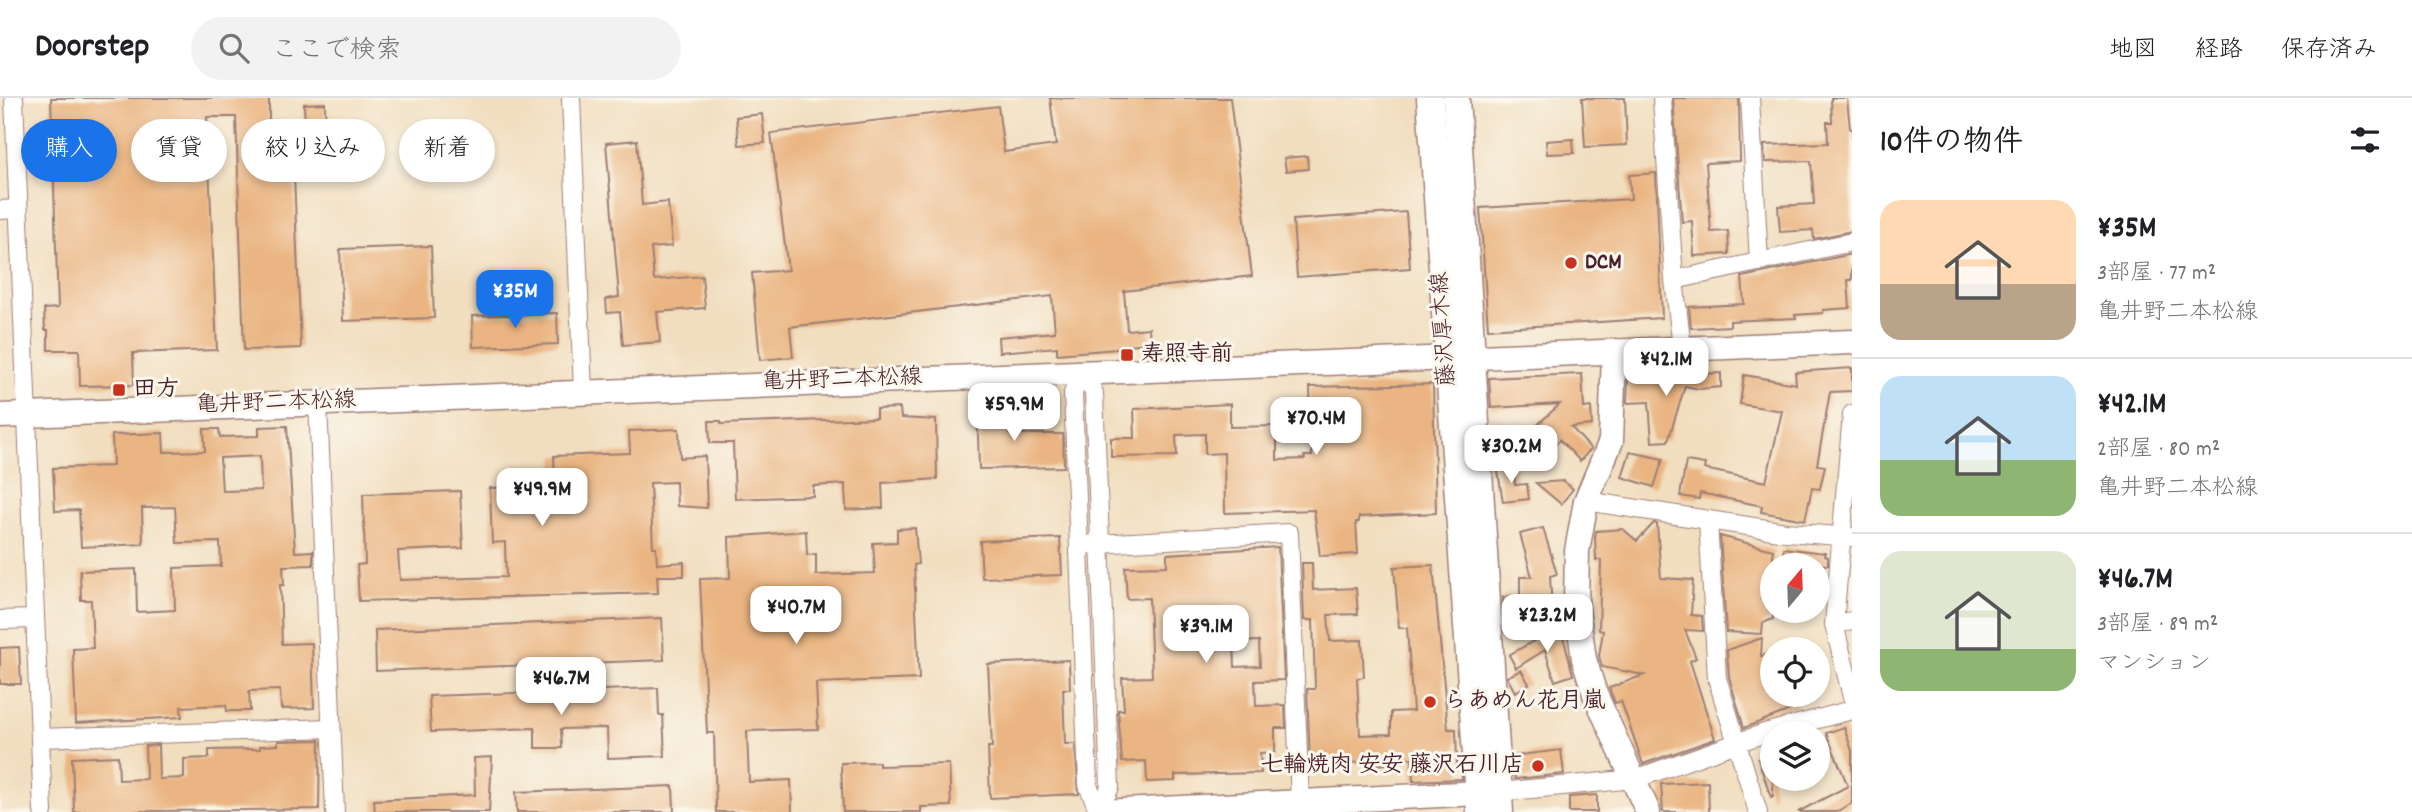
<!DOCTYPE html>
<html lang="ja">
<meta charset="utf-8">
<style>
body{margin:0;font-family:Dekko,"Klee One",sans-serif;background:#f2f2f2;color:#202124;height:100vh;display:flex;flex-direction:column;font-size:26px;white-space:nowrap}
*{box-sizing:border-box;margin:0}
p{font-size:23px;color:#757577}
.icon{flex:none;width:38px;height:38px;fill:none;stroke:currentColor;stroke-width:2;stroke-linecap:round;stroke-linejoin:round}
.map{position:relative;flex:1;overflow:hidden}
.drawer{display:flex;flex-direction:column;background:#fff;width:560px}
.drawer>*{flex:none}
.top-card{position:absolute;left:21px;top:21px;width:665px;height:63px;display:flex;gap:14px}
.needle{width:46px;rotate:19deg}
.fabs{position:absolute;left:1760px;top:455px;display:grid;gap:14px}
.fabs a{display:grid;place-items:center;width:70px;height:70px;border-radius:50%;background:#fff;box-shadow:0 4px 10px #0003;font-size:35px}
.price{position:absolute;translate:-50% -60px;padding:0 16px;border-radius:14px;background:#fff;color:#222;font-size:23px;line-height:46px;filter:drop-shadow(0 2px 4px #0008)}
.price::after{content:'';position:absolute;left:50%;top:42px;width:21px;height:16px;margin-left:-10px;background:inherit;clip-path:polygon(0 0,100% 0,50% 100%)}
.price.active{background:#1a73e8;color:#fff}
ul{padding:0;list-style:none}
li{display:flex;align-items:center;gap:21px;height:175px;padding:0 28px}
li+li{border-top:2px solid #e0e0e0}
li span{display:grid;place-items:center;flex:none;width:196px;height:140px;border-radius:21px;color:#555}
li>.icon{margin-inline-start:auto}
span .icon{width:84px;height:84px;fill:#fffc;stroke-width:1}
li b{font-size:30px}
h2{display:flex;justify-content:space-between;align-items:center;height:84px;padding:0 28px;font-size:30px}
.chip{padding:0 24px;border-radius:32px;background:#fff;box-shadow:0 4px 10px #0003;font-size:24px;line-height:63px}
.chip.active{background:#1a73e8;color:#fff}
header{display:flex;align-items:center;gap:42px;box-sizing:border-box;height:98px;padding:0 35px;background:#fff;border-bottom:2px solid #e0e0e0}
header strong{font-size:33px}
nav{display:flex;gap:38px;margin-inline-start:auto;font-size:24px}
.search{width:490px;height:63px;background:#f2f2f2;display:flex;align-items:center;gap:18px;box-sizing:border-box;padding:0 24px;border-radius:38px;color:#757577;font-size:26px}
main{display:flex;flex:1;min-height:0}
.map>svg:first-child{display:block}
.building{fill:#eab582;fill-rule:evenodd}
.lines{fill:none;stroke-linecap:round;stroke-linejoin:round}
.street-casing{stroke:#9e7e75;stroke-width:20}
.secondary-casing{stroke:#9e7e75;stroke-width:27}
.primary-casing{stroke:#9e7e75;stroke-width:29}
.street{stroke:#fff;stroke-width:18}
.secondary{stroke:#fff;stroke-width:24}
.primary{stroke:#fff;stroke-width:26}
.poi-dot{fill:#c8321e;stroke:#fbf7ec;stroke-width:2.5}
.labels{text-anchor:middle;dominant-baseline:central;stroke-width:6;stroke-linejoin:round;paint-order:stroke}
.poi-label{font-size:23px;font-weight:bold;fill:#4a1f2b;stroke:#fbf7ec;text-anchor:start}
.street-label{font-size:23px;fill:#4a1f2b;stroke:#fbf7ec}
</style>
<header>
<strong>Doorstep</strong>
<div class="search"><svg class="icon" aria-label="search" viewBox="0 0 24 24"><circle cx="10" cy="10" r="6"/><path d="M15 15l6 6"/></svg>ここで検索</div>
<nav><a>地図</a><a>経路</a><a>保存済み</a></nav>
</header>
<main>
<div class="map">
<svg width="1852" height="714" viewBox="0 0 1852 714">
<rect width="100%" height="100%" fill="#fbf7ec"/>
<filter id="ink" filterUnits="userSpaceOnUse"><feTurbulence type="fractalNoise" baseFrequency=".0143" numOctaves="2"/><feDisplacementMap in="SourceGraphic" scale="14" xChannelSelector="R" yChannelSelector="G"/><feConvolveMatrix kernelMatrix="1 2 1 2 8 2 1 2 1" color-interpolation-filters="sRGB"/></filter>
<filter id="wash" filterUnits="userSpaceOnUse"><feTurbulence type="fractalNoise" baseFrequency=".00686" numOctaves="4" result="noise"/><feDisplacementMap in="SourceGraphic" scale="28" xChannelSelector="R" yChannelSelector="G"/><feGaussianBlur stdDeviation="1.57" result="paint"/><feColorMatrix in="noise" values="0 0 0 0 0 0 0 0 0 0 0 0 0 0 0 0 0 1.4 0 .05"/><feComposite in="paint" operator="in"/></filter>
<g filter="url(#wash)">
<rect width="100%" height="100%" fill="#f1debf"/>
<g id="blocks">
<g class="building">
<path d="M51 0H269V29L305 28 304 6 325 5 326 52H293L301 250 244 252 236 19H207L217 252 133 255 134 287 80 288 79 252H48V232H45L44 211 58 210Z"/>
<path d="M1050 0H1230L1252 178 1124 193 1127 232 1149 230 1150 245 1128 247 1129 250 1057 256V249L999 254 998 239 1055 234 1052 198 790 229 793 259 760 262 752 175 788 172 771 35 998 8 1004 54 1056 47Z"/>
<path d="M1582 0H1625L1627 47 1585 49Z"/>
<path d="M1673 0H1739L1740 63 1706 65 1711 134 1728 133 1729 156 1694 158 1692 123 1682 124Z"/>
<path d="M1831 0H1847L1850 31H1852V133L1814 141 1813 132 1780 134 1778 108 1814 106 1811 63 1765 64 1764 47 1828 45 1827 24H1832Z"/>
<path d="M762 16 765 45 739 47 736 19Z"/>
<path d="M1573 41 1574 55 1547 56 1546 43Z"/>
<path d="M637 42 642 107 668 104 672 148 651 150 654 182 702 178 705 210 657 214 660 244 623 247 620 214 607 215 606 201 619 199 606 45Z"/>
<path d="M1307 58 1308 71 1286 73 1284 60Z"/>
<path d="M1656 75 1662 220 1488 231 1480 110 1631 101 1629 77Z"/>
<path d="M1406 114 1410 170 1297 179 1293 122Z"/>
<path d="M431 148 434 220 343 223 340 151Z"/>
<path d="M1852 156V182H1848L1850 210 1823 212V215L1795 217 1796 220 1730 223V228L1691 230 1689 209 1744 206 1742 179Z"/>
<path d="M557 215 558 246 473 249 472 218Z"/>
<path d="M1852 270V293L1830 294 1817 367 1825 368 1820 391 1812 390 1805 422 1761 414 1762 408 1700 395 1699 401 1680 398 1686 363 1705 366 1704 371 1766 384 1782 313 1740 306 1744 277 1796 286 1795 274Z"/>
<path d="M1721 275V289L1699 291 1685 288 1668 343 1652 344 1649 304 1627 305 1628 280Z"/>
<path d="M1582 276 1584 310 1591 309 1592 327 1571 329 1591 351 1580 363 1560 342 1542 358H1537L1522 341 1560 306 1491 310 1489 280Z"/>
<path d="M1433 286 1436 415 1359 419V424H1356L1358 456 1320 458 1314 412 1225 415 1224 355 1205 356V336L1176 337 1177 358 1111 359V340H1135L1134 311 1230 306V329L1277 328V362L1305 361 1304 358H1312L1310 289Z"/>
<path d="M977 302H996L997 312H1009V336H1063L1064 369 979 371Z"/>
<path d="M900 310 901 320 936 322 937 381 882 385 883 410 846 412 845 386 813 388V398L735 401 733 345H710L709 323H721V326L876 320V311Z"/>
<path d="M287 328 295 454 313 453V467L283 468 284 487H280L282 546 312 545 314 610 281 611 280 592 249 593 250 613H227L226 607 181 609 182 619 76 625 73 551 93 550 91 502H81L80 473 136 471 137 514 175 512 174 470 221 468 220 444 177 445 175 409 142 410 143 446 81 449 79 412 55 413 53 370 113 368 112 337 163 335 164 354 205 353 204 331H219L220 339 259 338V329ZM260 358 261 392 222 393 220 360Z"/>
<path d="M679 331 680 360 705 358 707 410 677 408 676 384 650 385 653 449H656L657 466 684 464V478H657L658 495 359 503 357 467 365 466 363 396 460 393 463 450 398 453 400 482 506 479 505 444 492 445 490 390 555 388 554 358 630 355 629 333Z"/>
<path d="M1630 354 1663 361 1654 389 1622 379Z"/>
<path d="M1514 367 1515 387 1527 386 1529 401 1503 404 1497 368Z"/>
<path d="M1563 383 1573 391 1561 406 1536 385Z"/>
<path d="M1654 425 1657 426 1661 480 1693 482 1691 517 1702 518 1703 533 1685 532 1696 560 1690 563 1715 641 1643 666 1621 603 1615 605 1609 590 1644 577 1602 569 1599 558 1603 533 1599 532 1601 462H1596L1595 439 1596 433 1623 431 1637 443Z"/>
<path d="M915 430 918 466 914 467 919 581 816 585 818 631 747 633 749 684 791 682 792 714H716L714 635H707L700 481 730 480 729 439 806 433 807 457 816 456V477L875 475 873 445 897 444V431Z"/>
<path d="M1543 430 1557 476 1550 478 1553 528 1506 531 1503 499 1520 498V479H1532L1520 436Z"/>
<path d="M1720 438 1773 452V521L1763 525 1762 536 1726 534Z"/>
<path d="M1060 440 1062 477 982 480 980 443Z"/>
<path d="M1278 449 1284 582 1255 583 1256 608 1285 607 1286 630H1275V654L1260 655 1261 675 1175 677V683L1147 684 1146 663 1122 664 1118 612H1124L1122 580 1152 579 1149 500 1127 501 1125 469 1167 468V456ZM1259 543 1260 568 1235 569 1234 544Z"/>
<path d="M1784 450 1825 455 1824 458 1828 459V467L1781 465Z"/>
<path d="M1302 465H1312L1313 492 1356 490 1358 516 1328 517 1330 543 1362 542 1364 579 1357 580 1360 637 1391 636V614L1413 613 1407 530H1399L1394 469 1433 467 1448 631H1456L1457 667H1461L1462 681 1413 683 1412 660H1387V666L1373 667 1372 664 1310 666 1307 591H1315L1313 522H1304Z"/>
<path d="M662 520 664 562 376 573 375 532Z"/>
<path d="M1553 532V536L1562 534 1573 577 1555 583 1545 552 1516 570 1509 557Z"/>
<path d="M1762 540 1761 558 1773 554V597H1793L1798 609 1744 630 1729 579 1727 552Z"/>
<path d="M19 549 21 586H0V550Z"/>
<path d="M1069 562 1070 591H1063L1065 646H1075L1079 696 990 700 988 649H992L988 566Z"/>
<path d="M1521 572 1529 586 1515 594 1507 579Z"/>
<path d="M658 590 659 617H663L665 658 608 660 607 630 561 631 562 650H535V630L431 634 429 598Z"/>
<path d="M1844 629 1852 653V705L1836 714H1798L1848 688 1826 635Z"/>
<path d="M320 642 319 711 74 714 72 660 118 658 119 682 146 681 145 648 158 647 159 681 184 680V661L209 660V652L260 651V648L278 647V643Z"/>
<path d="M1561 652 1564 676 1515 681 1512 658Z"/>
<path d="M1773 655V698L1771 699 1758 661Z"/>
<path d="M492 659 489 714H375L374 702 475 697 474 660Z"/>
<path d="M879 664V668L949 666 951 708 921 709V714H843L841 665Z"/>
<path d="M1708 684 1709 714H1663L1661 686Z"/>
<path d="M673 688 674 714H517L516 694Z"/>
<path d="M1597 697V714H1569V699Z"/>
</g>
</g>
</g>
<g filter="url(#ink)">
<use href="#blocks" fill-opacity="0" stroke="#9e7e75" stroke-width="2"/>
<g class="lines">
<defs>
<g id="street">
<path d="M14 0 43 714"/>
<path d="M571 0 583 294"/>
<path d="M1662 0 1674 182 1682 250"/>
<path d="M1750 0 1759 164"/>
<path d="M0 112 18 111"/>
<path d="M1674 182 1852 144"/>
<path d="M1083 273 1094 295 1110 689 1099 714"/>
<path d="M1083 273 1073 295 1088 687 1099 714"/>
<path d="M318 305 335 714"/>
<path d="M1852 316 1834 526 1852 599"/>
<path d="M1586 403 1786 434 1852 439"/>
<path d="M1708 422 1717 580 1758 714"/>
<path d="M1080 447 1289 435 1300 704"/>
<path d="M0 522 35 521"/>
<path d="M1834 526 1852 523"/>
<path d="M40 640 331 630"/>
<path d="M1499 694 1635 681 1765 635 1852 612"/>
</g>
<g id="secondary">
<path d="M1614 253 1611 343 1586 403 1577 453 1576 504 1584 561 1595 596 1648 714"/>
<path d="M0 318 1852 244"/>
<path d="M1102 714 1499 694"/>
</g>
<g id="primary">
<path d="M1430 0 1480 714"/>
<path d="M1456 0 1500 714"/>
</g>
</defs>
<use href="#street" class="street-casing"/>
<use href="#secondary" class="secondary-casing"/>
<use href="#primary" class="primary-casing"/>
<use href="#street" class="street"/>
<use href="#secondary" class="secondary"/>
<use href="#primary" class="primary"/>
</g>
</g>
<g class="poi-dot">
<circle cx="1571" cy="165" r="7"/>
<rect x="1120" y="250" width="14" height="14" rx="3.5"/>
<rect x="112" y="285" width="14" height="14" rx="3.5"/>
<circle cx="1430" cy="604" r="7"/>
<circle cx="1538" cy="668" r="7"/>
</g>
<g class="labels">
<g class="poi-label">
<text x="1585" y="165">DCM</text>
<text x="1141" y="257">寿照寺前</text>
<text x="133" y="292">田方</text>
<text x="1444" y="604">らあめん花月嵐</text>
<text x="1524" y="668" text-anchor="end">七輪焼肉 安安 藤沢石川店</text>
</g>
<g class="street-label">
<text transform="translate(1445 231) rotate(-94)">藤沢厚木線</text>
<text transform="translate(842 283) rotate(-2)">亀井野二本松線</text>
<text transform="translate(276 306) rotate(-2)">亀井野二本松線</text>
</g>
</g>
</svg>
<div class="fabs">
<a><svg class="needle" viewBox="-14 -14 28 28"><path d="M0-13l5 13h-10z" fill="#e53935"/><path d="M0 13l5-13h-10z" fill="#757577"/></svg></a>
<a><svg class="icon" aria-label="locate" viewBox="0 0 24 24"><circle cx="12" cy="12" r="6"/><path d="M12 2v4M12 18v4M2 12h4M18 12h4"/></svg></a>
<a><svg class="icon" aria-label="layers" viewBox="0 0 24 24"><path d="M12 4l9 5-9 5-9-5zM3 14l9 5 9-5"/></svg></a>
</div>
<b class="price active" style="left:515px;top:232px">¥35M</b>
<b class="price" style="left:1666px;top:300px">¥42.1M</b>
<b class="price" style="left:1014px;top:345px">¥59.9M</b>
<b class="price" style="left:1316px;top:359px">¥70.4M</b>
<b class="price" style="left:1511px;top:387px">¥30.2M</b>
<b class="price" style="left:542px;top:430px">¥49.9M</b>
<b class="price" style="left:796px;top:548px">¥40.7M</b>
<b class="price" style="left:1547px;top:556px">¥23.2M</b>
<b class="price" style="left:1206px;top:567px">¥39.1M</b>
<b class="price" style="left:561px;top:619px">¥46.7M</b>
<div class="top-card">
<a class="chip active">購入</a>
<a class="chip">賃貸</a>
<a class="chip">絞り込み</a>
<a class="chip">新着</a>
</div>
</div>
<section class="drawer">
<h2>10件の物件<svg class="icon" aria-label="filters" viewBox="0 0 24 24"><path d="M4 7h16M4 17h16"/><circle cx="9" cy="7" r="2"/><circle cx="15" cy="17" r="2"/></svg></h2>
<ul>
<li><span style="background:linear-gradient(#ffd9b3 60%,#b9a48a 0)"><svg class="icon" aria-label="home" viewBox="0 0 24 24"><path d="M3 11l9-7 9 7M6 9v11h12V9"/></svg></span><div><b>¥35M</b><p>3部屋 · 77 m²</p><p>亀井野二本松線</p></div></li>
<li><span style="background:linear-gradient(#bfe0f5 60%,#8fb573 0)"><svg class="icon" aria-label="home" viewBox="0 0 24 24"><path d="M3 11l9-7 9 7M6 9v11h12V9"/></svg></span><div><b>¥42.1M</b><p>2部屋 · 80 m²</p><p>亀井野二本松線</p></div></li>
<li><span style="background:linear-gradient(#dfe7d0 70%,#8fb573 0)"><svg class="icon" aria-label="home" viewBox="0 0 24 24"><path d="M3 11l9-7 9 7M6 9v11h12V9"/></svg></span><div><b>¥46.7M</b><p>3部屋 · 89 m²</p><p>マンション</p></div></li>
</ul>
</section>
</main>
